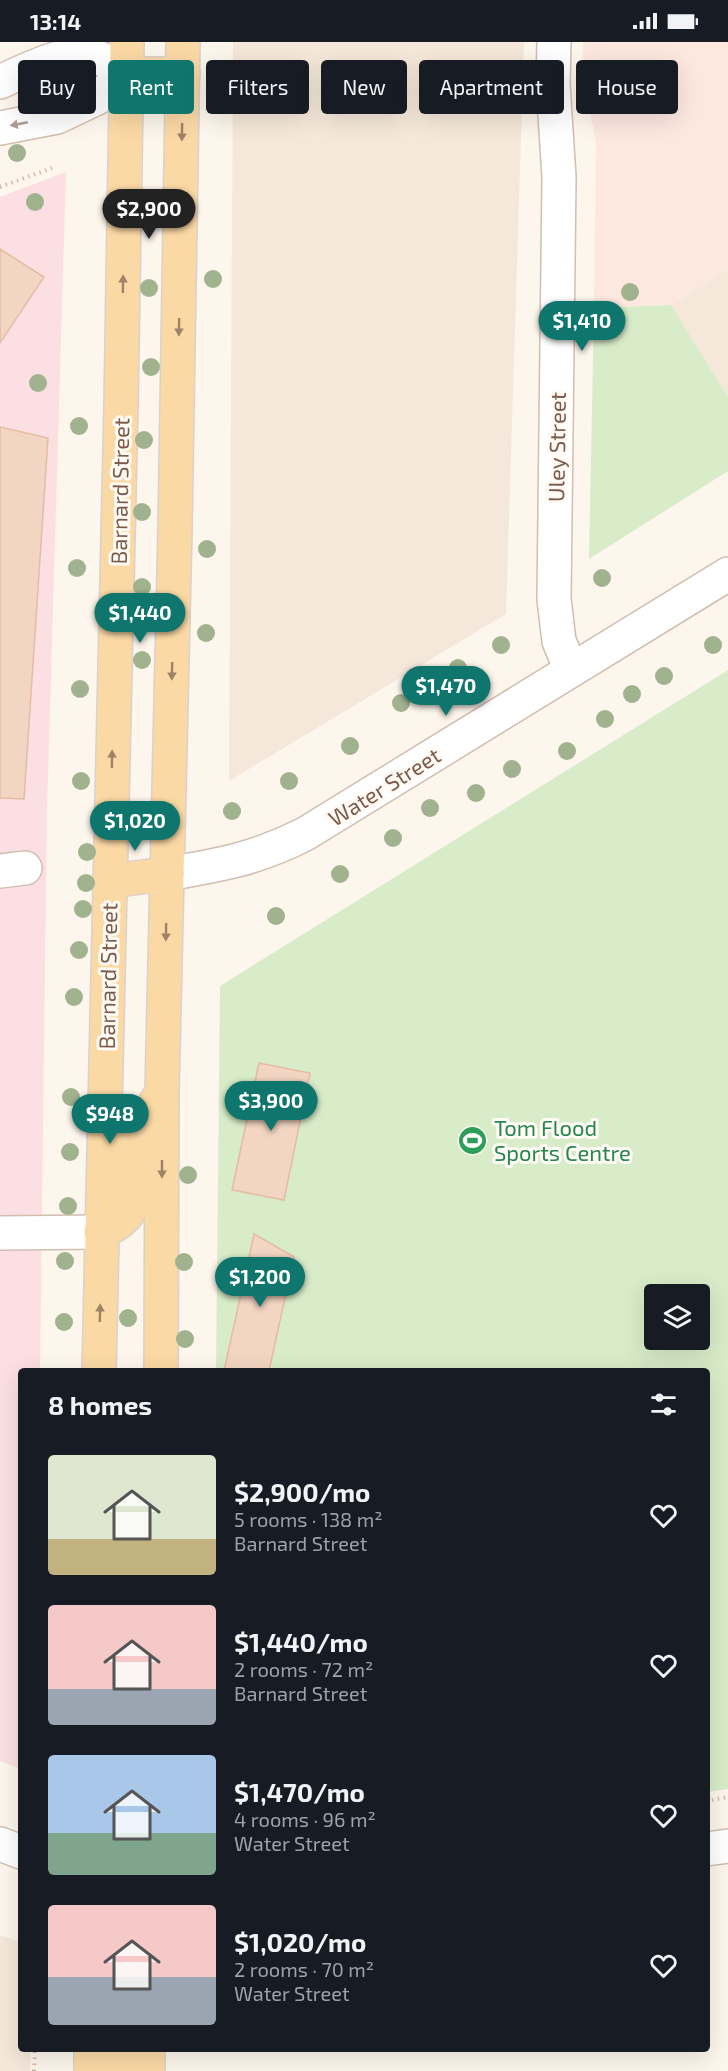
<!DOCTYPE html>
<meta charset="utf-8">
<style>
body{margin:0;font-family:"Exo 2",sans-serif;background:#242831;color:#f1f3f6;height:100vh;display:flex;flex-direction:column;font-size:22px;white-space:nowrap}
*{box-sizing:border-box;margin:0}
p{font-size:20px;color:#9ea1a6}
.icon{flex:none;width:33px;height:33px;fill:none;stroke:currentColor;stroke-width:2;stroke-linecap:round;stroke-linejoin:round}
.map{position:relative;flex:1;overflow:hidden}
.panel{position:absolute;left:18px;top:1326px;width:692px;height:684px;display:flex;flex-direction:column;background:#171b24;border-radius:6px;box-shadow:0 6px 24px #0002}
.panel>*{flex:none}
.top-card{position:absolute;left:18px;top:18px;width:693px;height:54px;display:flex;gap:12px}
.controls{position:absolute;left:644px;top:1242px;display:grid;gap:12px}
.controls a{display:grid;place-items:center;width:66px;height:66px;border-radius:6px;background:#171b24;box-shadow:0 6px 24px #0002;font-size:30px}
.price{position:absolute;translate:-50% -51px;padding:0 14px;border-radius:21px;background:#0f766e;color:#fff;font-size:20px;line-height:39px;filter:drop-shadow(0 2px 3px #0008)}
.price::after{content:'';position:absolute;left:50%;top:36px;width:18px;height:14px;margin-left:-9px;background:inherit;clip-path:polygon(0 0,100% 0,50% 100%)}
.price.selected{background:#222;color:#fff}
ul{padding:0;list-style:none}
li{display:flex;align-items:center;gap:18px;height:150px;padding:0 30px}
li span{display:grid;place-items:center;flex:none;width:168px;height:120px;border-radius:6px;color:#555}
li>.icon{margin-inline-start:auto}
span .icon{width:72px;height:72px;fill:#fffc;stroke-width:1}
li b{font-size:26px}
h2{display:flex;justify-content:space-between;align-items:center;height:72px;padding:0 30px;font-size:26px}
.tag{padding:0 21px;border-radius:6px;background:#171b24;box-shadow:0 6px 24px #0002;font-size:21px;line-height:54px}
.tag.selected{background:#0f766e;color:#fff}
.status{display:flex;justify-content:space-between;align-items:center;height:42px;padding:0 30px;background:#171b24;direction:ltr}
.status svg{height:16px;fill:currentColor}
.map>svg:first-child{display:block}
.residential{fill:#f5e8da}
.commercial{fill:#fde8e0}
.medical{fill:#fbdfe3}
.green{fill:#d8ecc9;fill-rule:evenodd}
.building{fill:#f3d5c3;stroke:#e6bba3;stroke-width:1.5}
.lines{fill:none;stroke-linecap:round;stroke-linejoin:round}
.minor-casing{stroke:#d1beb0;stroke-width:36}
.major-casing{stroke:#dad1cd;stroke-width:36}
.path{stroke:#d9b8a5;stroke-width:4;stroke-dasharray:1.5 4.5;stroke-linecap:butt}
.minor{stroke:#fff;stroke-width:33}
.major{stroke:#fbd9a5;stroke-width:33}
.tree{fill:#a0b28e}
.oneway{fill:#af9d94}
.oneway2{fill:#a18267}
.labels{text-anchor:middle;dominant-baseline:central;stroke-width:6;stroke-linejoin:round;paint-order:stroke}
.street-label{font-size:22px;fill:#7a5c4d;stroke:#fffaf3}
.leisure-label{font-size:22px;fill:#27864d;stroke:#fffaf3;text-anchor:start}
</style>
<div class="status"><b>13:14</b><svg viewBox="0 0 49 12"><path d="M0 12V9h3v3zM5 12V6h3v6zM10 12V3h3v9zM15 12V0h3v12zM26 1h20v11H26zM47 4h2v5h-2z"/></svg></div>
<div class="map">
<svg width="728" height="2029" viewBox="0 0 728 2029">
<rect width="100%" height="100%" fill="#fdf6ec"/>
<g class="residential">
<path d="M233 0H524L506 572 229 739Z"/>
<path d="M728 227V355L671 263Z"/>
<path d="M0 1893 21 1900V2007H31L30 2029H0Z"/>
</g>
<path class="commercial" d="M583 0H728V227L671 263 594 266 596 99 582 34Z"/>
<path class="medical" d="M66 130 47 768 40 1329H21V1727L0 1719V155Z"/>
<g class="green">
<path d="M671 263 728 355V429L589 517 594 266Z"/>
<path d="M728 628V1747L707 1750 706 1329H216L220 944ZM654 1252H699V1298H654Z"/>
</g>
<g class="building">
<path d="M0 207 44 235 0 301Z"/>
<path d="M0 385 48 396 24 757 0 756Z"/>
<path d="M259 1021 310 1031 284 1158 232 1148Z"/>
<path d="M254 1192 294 1215 269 1329H224Z"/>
</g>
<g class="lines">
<defs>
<g id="minor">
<path d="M554 0 553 42 559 135 554 557 559 599 571 628"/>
<path d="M0 40C24 29 68 6 94 14 105 17 117 26 127 32L97 56 57 75 0 86"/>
<path d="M0 829 25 826"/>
<path d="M167 832C220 823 256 817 305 792L728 532"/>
<path d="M0 1191 101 1190"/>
<path d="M0 1802 21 1810"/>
<path d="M706 1807 728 1804"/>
</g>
<g id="major">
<path d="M127 32H183"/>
<path d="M109 839 167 832"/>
<path d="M101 1190C150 1170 130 1141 136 1102 139 1084 152 1067 161 1052"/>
<path d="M99 1329 121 363 127 0"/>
<path d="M161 1329 162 1050 175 487 183 0"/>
<path d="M91 2029V2007"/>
<path d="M117 2029 118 2007"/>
<path d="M148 2029V2007"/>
</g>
</defs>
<use href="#minor" class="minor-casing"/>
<use href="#major" class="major-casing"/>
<g class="path">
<path d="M0 145 52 126"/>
<path d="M706 1759 728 1755"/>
<path d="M34 2029 35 2007"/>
</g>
<use href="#minor" class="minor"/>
<use href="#major" class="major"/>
</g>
<g class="tree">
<circle cx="17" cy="111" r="9"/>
<circle cx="35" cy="160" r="9"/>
<circle cx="213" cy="237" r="9"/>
<circle cx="149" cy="246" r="9"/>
<circle cx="630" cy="250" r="9"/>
<circle cx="151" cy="325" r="9"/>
<circle cx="38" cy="341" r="9"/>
<circle cx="79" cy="384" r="9"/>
<circle cx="144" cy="398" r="9"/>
<circle cx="142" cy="470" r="9"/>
<circle cx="207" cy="507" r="9"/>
<circle cx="77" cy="526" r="9"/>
<circle cx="602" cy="536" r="9"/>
<circle cx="142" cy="545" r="9"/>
<circle cx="206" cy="591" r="9"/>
<circle cx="501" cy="603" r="9"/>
<circle cx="713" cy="603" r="9"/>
<circle cx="142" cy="618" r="9"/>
<circle cx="458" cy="626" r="9"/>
<circle cx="664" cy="634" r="9"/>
<circle cx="80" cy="647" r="9"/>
<circle cx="632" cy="652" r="9"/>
<circle cx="401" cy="661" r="9"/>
<circle cx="605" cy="677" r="9"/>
<circle cx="350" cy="704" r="9"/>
<circle cx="567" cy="709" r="9"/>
<circle cx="512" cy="727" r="9"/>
<circle cx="81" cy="739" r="9"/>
<circle cx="289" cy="739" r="9"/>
<circle cx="476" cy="751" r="9"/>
<circle cx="430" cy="766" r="9"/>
<circle cx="232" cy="769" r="9"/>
<circle cx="393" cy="796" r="9"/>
<circle cx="87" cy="810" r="9"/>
<circle cx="340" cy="832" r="9"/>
<circle cx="86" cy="841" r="9"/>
<circle cx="83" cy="867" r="9"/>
<circle cx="276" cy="874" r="9"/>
<circle cx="79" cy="908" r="9"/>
<circle cx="74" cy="955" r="9"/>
<circle cx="71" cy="1055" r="9"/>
<circle cx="70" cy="1110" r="9"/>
<circle cx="188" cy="1133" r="9"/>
<circle cx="68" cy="1164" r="9"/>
<circle cx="65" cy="1219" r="9"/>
<circle cx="184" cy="1220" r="9"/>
<circle cx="128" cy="1276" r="9"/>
<circle cx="64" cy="1280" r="9"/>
<circle cx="185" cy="1297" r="9"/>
</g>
<defs><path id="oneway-solid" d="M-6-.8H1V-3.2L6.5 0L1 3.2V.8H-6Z" transform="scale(1.5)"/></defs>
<use class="oneway" href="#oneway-solid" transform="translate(19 82) rotate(169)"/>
<g class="oneway2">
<use href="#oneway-solid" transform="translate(182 90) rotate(91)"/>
<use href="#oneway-solid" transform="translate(123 242) rotate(-89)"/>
<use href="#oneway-solid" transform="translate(179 285) rotate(91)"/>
<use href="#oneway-solid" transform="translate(172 629) rotate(91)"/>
<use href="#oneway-solid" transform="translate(112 717) rotate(-89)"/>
<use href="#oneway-solid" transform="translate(166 890) rotate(91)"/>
<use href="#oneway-solid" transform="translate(162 1127) rotate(90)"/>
<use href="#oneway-solid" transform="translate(100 1271) rotate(-89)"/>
</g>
<defs>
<symbol id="stadium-disc" viewBox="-11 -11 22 22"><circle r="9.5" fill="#2e9e5b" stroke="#fffaf3"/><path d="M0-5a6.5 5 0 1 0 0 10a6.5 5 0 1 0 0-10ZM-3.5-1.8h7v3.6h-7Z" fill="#fff"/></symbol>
</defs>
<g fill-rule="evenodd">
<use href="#stadium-disc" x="456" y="1082" width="33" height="33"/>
</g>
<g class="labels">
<g class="street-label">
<text transform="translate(556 405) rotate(-89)">Uley Street</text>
<text transform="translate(119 449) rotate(-89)">Barnard Street</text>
<text transform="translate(384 744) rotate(-32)">Water Street</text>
<text transform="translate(107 934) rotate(-89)">Barnard Street</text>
</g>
<g class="leisure-label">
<text x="494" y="1085">Tom Flood<tspan x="494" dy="25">Sports Centre</tspan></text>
</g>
</g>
</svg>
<div class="controls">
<a><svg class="icon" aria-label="layers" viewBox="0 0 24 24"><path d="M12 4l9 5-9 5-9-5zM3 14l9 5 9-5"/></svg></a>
</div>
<b class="price selected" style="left:149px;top:198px">$2,900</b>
<b class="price" style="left:582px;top:310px">$1,410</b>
<b class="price" style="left:140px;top:602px">$1,440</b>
<b class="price" style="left:446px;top:675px">$1,470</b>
<b class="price" style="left:135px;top:810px">$1,020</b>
<b class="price" style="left:271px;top:1090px">$3,900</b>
<b class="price" style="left:110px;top:1103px">$948</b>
<b class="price" style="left:260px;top:1266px">$1,200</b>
<div class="top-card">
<a class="tag">Buy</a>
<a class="tag selected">Rent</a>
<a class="tag">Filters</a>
<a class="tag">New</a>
<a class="tag">Apartment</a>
<a class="tag">House</a>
</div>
<section class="panel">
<h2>8 homes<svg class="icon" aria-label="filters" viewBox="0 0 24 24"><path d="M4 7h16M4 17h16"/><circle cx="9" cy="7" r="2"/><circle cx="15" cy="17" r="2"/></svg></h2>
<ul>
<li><span style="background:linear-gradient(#dfe7d0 70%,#c2b280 0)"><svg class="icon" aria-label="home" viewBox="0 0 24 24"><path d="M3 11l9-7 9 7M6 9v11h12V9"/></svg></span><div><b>$2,900/mo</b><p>5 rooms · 138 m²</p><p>Barnard Street</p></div><svg class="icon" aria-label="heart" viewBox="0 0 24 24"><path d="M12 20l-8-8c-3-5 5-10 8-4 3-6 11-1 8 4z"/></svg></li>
<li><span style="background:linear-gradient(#f6c9c9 70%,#9aa5b1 0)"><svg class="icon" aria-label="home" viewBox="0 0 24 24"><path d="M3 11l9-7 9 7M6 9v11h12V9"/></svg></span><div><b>$1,440/mo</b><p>2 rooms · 72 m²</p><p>Barnard Street</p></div><svg class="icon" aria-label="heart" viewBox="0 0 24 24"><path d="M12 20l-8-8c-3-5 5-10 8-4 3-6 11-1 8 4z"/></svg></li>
<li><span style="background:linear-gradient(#a9c7e8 65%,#7fa58c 0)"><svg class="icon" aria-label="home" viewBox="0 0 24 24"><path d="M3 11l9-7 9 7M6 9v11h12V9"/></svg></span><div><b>$1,470/mo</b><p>4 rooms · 96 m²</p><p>Water Street</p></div><svg class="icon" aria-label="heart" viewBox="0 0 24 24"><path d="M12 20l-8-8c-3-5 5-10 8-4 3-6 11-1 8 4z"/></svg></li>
<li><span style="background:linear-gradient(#f6c9c9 60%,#9aa5b1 0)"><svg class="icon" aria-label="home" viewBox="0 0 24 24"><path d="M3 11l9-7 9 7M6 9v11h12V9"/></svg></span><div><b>$1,020/mo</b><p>2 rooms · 70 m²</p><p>Water Street</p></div><svg class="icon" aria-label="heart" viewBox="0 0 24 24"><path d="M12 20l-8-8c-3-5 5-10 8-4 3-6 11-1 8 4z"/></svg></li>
</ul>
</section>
</div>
